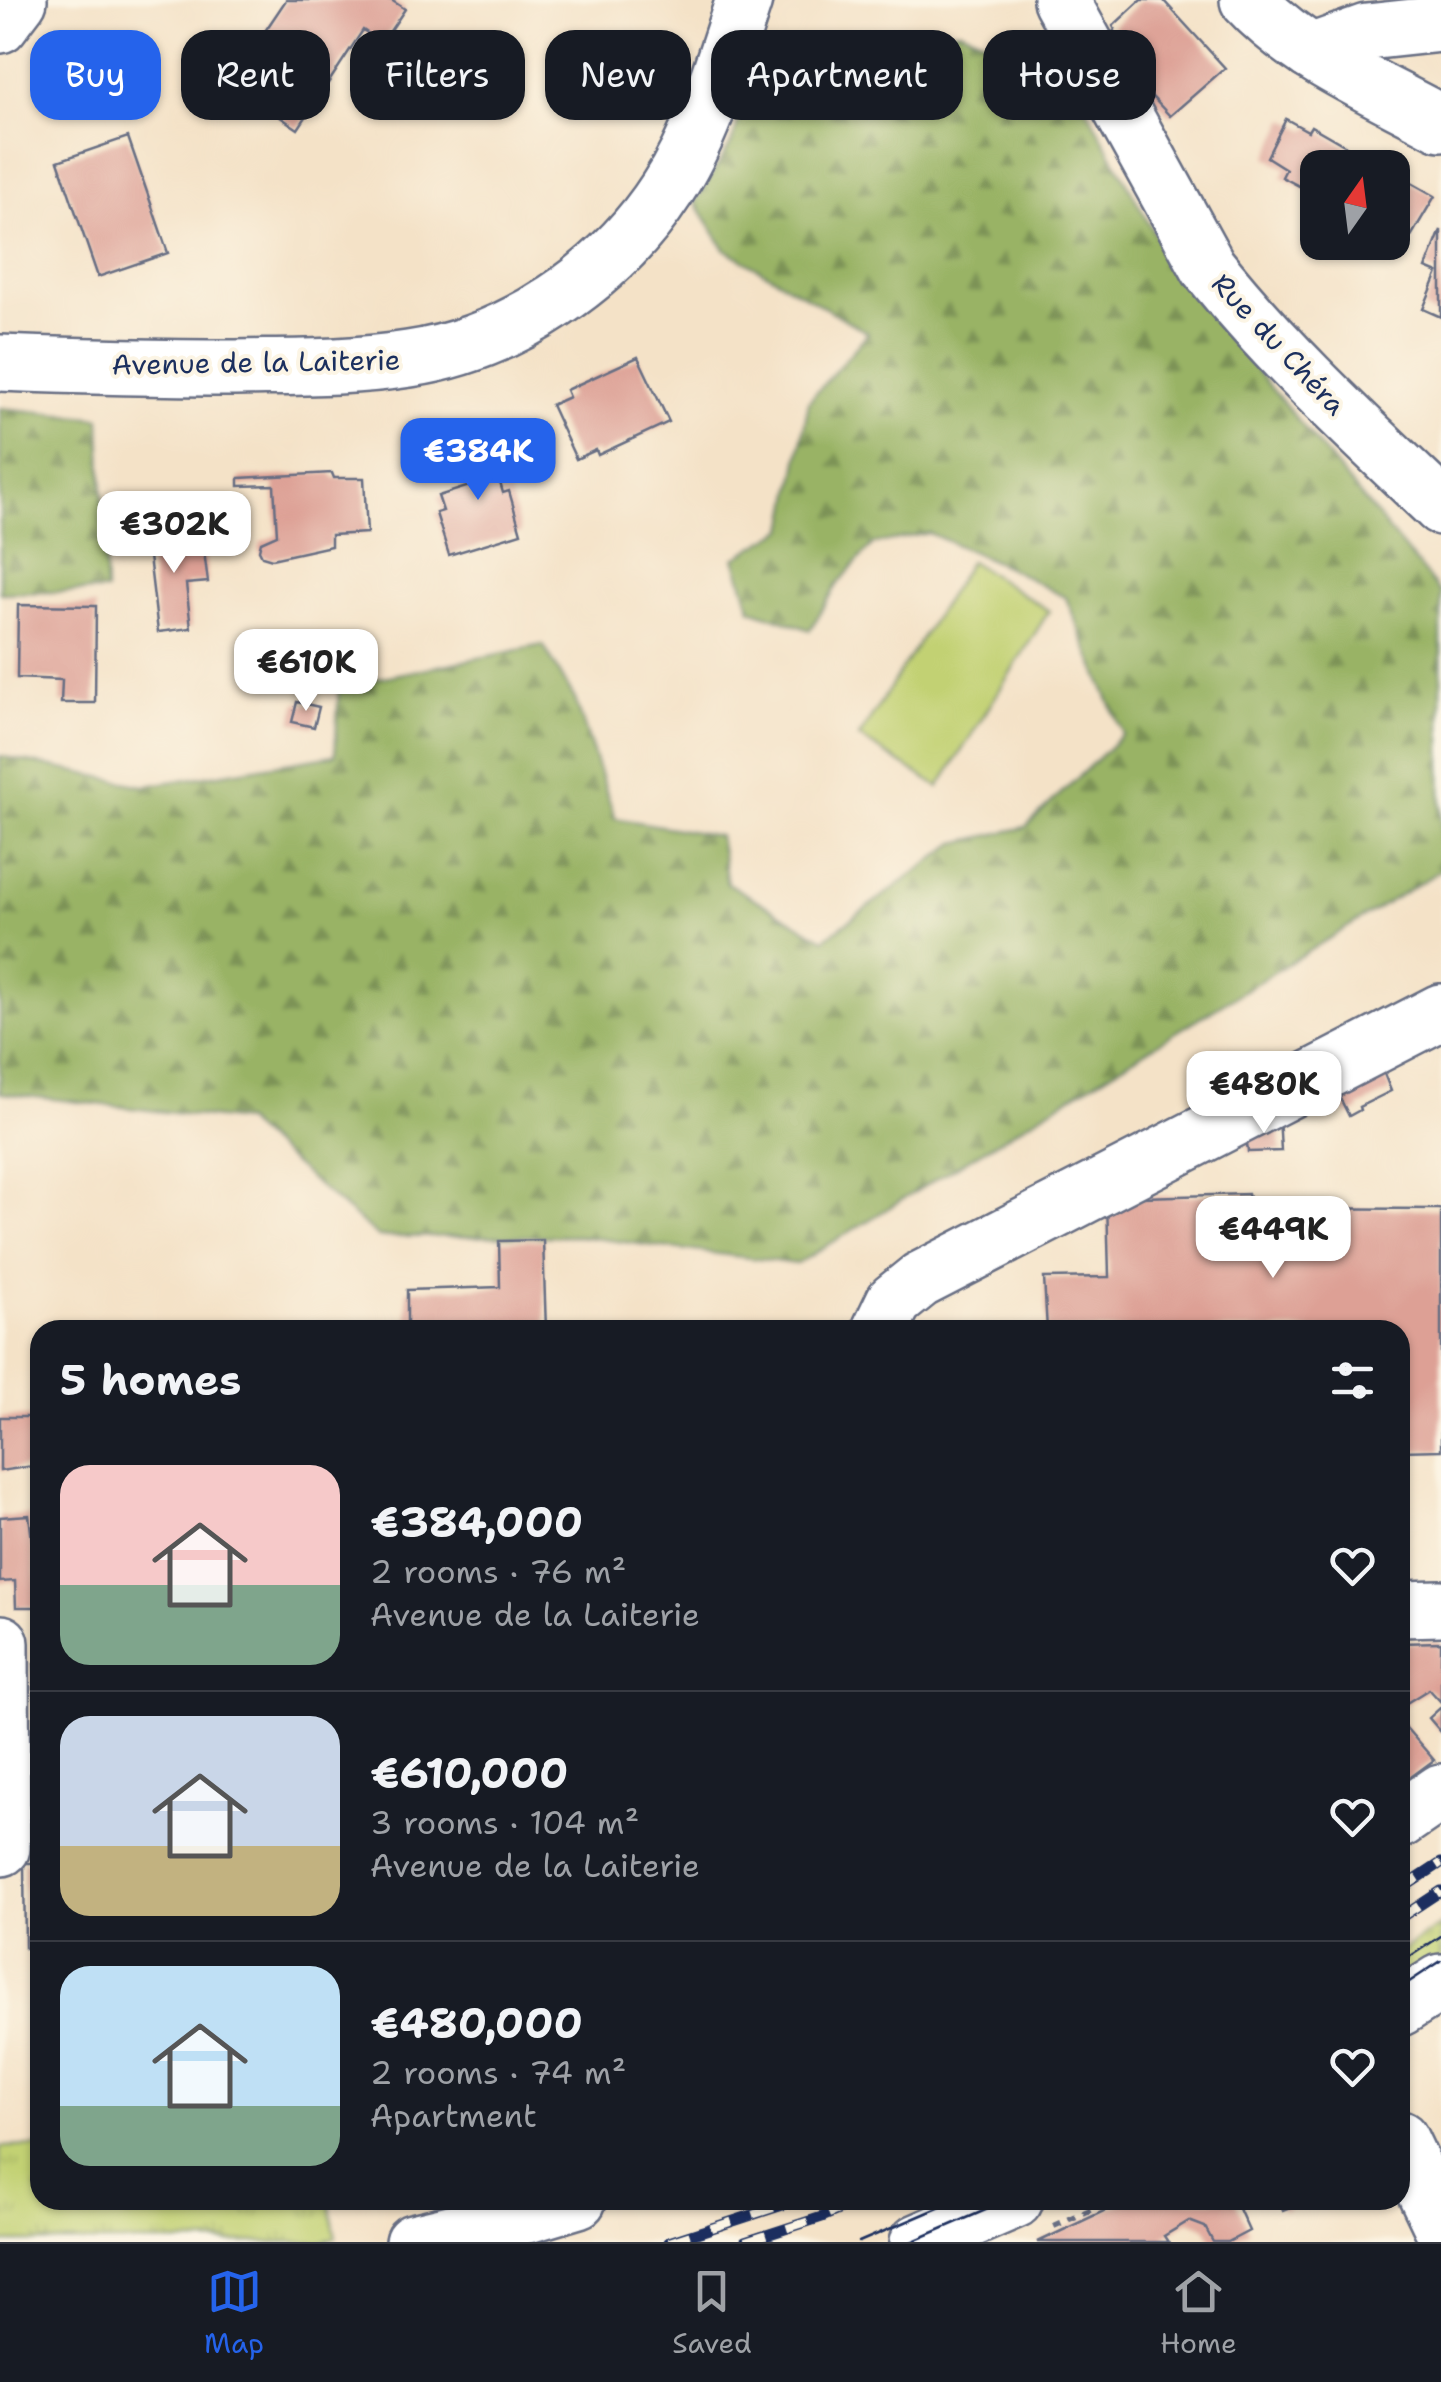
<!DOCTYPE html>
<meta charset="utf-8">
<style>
body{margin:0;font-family:"Shantell Sans",sans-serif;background:#242831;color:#f1f3f6;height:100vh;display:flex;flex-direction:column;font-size:38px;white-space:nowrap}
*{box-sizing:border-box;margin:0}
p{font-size:32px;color:#9ea1a6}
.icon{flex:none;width:55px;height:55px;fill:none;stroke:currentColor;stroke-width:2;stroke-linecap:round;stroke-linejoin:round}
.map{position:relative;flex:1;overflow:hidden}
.panel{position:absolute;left:30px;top:1320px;width:1380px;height:890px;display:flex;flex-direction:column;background:#171b24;border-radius:30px;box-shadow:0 2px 8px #0004}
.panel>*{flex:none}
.top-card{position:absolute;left:30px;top:30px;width:1382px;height:90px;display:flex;gap:20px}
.needle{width:65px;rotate:14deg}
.buttons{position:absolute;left:1300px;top:150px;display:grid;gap:20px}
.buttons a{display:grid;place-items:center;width:110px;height:110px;border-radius:20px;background:#171b24;box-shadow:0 2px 8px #0004;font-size:50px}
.price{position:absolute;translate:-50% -85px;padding:0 22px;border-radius:20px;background:#fff;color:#222;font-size:32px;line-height:65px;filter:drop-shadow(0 2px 5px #0008)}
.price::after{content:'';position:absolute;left:50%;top:60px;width:30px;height:22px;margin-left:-15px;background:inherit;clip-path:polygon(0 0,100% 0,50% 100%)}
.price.current{background:#2563eb;color:#fff}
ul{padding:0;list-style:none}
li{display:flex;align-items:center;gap:30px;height:250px;padding:0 30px}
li+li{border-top:2px solid #363941}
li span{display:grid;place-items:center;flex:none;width:280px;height:200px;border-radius:30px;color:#555}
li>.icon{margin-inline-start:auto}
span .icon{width:120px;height:120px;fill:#fffc;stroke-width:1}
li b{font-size:42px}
h2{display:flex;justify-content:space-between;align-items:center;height:120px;padding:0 30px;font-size:42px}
.tag{padding:0 35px;border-radius:30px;background:#171b24;box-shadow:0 2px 8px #0004;font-size:35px;line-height:90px}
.tag.current{background:#2563eb;color:#fff}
.dock{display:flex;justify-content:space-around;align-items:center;height:140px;border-top:2px solid #363941;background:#171b24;font-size:28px;color:#9ea1a6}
.dock a{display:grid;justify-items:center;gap:5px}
.dock .current{color:#2563eb}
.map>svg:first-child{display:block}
.grass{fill:url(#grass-tufts);stroke:#6e8068;stroke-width:2.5}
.forest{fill:url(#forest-firs);stroke:#5a7162;stroke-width:2.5}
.pitch{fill:#c2d173;stroke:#6e8068;stroke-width:2.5}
.building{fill:#dda095}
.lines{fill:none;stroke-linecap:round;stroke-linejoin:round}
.minor-casing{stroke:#676e83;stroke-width:60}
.path{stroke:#676e83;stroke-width:6;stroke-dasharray:8 8;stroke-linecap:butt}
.minor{stroke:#fff;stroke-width:55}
.tram{stroke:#1b2f5e;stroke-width:2.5}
.rail-casing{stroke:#1b2f5e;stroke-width:11}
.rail{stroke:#fcf5e5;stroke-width:8;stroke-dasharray:22;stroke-linecap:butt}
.labels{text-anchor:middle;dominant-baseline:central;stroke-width:8;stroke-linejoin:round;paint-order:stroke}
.street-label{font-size:28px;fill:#1b2f5e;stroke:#fcf5e5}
</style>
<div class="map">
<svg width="1441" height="2242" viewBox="0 0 1441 2242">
<defs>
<pattern id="grass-tufts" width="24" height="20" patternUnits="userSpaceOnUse" patternTransform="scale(2.5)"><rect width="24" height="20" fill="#c2d173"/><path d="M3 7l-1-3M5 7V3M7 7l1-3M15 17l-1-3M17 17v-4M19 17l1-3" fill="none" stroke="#a6b466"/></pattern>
<pattern id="forest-firs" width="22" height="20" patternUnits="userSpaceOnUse" patternTransform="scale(2.5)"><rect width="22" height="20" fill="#99b365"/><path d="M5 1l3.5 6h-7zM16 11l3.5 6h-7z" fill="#7c9256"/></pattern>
</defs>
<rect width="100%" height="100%" fill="#fcf5e5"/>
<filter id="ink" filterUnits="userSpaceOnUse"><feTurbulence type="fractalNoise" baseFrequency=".01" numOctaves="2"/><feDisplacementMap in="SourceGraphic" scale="20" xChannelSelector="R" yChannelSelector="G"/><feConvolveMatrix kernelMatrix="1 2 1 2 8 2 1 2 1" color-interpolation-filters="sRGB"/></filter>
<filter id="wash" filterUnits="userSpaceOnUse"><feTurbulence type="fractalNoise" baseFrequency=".0048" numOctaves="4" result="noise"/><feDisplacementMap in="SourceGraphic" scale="40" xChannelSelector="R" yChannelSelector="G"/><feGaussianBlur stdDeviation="2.25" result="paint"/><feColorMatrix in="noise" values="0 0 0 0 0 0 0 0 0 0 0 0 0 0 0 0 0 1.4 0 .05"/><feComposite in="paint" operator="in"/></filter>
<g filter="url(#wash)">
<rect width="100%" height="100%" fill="#f4e2c7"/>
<g class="grass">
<path d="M1441 1925V1972L1400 1999V1952Z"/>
<path d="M40 2146V2200H329L336 2238 320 2242H0V2147Z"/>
</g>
<g class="forest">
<path d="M960 30 1069 75 1175 272 1441 593V870L797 1264 577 1236 378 1237 243 1121 0 1093V756L144 786 335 755 339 686 543 645 575 699 615 818 719 836 727 883 824 939 956 843 1026 827 1123 734 1066 598 1005 566 929 533 873 544 837 585 810 630 751 609 735 558 785 529 809 401 868 333 725 249 695 202 731 144 760 57Z"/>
<path d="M0 408 100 418 106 591 0 593Z"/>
</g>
<path class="pitch" d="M970 561 1049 611 939 787 859 737Z"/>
<g id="blocks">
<g class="building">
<path d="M286 0H391L405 9 382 43 363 30 298 129 255 100 278 65 253 49Z"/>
<path d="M1141 0H1163L1225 68 1170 116 1101 42 1115 30 1113 26Z"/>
<path d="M1286 119 1308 131 1311 126 1384 168H1318V196L1282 177 1286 169 1267 157Z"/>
<path d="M128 137 168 253 98 277 58 161Z"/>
<path d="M1392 172 1435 196 1406 245 1392 237Z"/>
<path d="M1441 230V317L1423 309 1438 273 1426 268Z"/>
<path d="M638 357 669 422 598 455 596 450 576 459 551 405 569 397 566 390Z"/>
<path d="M494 438 506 477 499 479 503 493 509 491 521 533 449 555 436 513 443 511 438 496 473 485 461 448Z"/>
<path d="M332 473 334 478H364L367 533 331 535V546L272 559 262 556 259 550 261 542 277 535 274 485 239 486V478Z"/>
<path d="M169 528 170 540 202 536 208 582 186 584 191 628 158 632 146 531Z"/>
<path d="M18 605 96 606 95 703H61L62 680 17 678Z"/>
<path d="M297 702 319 707 314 727 292 722Z"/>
<path d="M1379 1061 1391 1091 1359 1107 1360 1110 1349 1116 1333 1084Z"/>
<path d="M1279 1115 1281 1151 1248 1152 1245 1128Z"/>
<path d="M1248 1194 1251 1208 1441 1209V1450L1400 1451V1330H1047L1044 1278 1109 1277 1107 1198Z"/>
<path d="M543 1240 546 1330H407V1290L500 1287 499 1241Z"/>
<path d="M0 1417H40V1465L0 1471Z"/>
<path d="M29 1515 40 1607H16L15 1581 0 1582V1517Z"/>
<path d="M1441 1642V1702L1429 1689 1400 1707V1643Z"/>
<path d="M34 1663H40V1748H36Z"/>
<path d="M1441 1707V1732L1429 1718Z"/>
<path d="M1400 1721 1434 1760 1400 1785Z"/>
<path d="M24 1863H40V1948H25Z"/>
<path d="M1127 2200H1235L1249 2231 1228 2242H1213L1205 2227 1189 2221 1164 2236 1168 2242H1038Z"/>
<path d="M1278 2200H1310L1283 2211Z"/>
</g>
</g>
</g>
<g filter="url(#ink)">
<use href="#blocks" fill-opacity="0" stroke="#676e83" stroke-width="2.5"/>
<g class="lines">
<defs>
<g id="minor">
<path d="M1061 0 1208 267C1277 354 1360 430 1441 507"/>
<path d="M1248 0C1300 56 1375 87 1441 123"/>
<path d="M0 25 19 0"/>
<path d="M1311 52 1367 32 1441 24"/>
<path d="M0 363C78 366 156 368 235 368 293 367 351 368 409 359 511 344 611 276 667 189 704 133 723 63 744 0"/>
<path d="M880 1330 894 1301 920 1280 1441 1012"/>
<path d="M1400 1609 1441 1608"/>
<path d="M1 1643 2 1848"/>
<path d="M1400 1820 1441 1792"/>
<path d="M1400 2008 1441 1982"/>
<path d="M1400 2139 1441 2225"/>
<path d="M413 2242 531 2214 578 2200"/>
<path d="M918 2242 1015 2200"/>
</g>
</defs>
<use href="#minor" class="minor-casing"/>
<path class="path" d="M1054 2226 1113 2200"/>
<use href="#minor" class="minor"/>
<g class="tram">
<path d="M1400 1963 1441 1936"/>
<path d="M1400 1988 1441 1961"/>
<path d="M859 2242 957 2200"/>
<path d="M911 2242 1009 2200"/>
</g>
<defs>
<g id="rail">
<path d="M1400 1890 1441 1863"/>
<path d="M1400 1918 1441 1891"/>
<path d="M669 2242 798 2200"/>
<path d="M745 2242 822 2217 861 2200"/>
</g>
</defs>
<use href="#rail" class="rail-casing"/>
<use href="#rail" class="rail"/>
</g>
</g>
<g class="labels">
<g class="street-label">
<text transform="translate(1279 344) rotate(47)">Rue du Chéra</text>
<text transform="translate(256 362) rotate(-1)">Avenue de la Laiterie</text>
</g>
</g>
</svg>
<div class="buttons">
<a><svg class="needle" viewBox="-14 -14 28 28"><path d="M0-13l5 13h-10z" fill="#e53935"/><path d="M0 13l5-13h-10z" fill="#9ea1a6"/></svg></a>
</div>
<b class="price current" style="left:478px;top:503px">€384K</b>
<b class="price" style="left:174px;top:576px">€302K</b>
<b class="price" style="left:306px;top:714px">€610K</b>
<b class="price" style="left:1264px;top:1136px">€480K</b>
<b class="price" style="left:1273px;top:1281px">€449K</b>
<div class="top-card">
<a class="tag current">Buy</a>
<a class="tag">Rent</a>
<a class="tag">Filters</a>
<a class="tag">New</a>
<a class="tag">Apartment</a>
<a class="tag">House</a>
</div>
<section class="panel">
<h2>5 homes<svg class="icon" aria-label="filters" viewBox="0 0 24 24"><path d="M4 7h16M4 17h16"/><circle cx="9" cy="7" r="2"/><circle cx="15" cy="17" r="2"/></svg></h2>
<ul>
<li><span style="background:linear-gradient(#f6c9c9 60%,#7fa58c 0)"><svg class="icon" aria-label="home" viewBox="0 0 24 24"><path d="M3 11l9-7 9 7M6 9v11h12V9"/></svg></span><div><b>€384,000</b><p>2 rooms · 76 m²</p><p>Avenue de la Laiterie</p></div><svg class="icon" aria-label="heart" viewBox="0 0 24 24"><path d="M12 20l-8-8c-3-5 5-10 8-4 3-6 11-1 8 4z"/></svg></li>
<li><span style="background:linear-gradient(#c9d6e8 65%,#c2b280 0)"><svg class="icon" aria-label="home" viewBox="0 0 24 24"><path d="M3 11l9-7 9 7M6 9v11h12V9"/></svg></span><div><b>€610,000</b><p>3 rooms · 104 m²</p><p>Avenue de la Laiterie</p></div><svg class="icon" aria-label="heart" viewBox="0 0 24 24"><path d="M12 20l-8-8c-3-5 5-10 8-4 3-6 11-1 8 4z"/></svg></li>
<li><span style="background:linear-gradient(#bfe0f5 70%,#7fa58c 0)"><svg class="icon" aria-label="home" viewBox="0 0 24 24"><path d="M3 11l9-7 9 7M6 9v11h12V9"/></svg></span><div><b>€480,000</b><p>2 rooms · 74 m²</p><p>Apartment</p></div><svg class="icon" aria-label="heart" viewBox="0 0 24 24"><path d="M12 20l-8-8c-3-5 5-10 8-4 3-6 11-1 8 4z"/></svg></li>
</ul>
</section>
</div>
<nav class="dock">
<a class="current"><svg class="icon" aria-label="map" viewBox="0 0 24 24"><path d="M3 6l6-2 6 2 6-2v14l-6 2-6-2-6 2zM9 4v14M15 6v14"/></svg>Map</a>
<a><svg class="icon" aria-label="saved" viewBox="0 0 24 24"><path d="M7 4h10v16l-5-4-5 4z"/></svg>Saved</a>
<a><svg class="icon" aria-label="home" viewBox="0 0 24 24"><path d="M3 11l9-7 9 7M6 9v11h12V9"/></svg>Home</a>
</nav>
